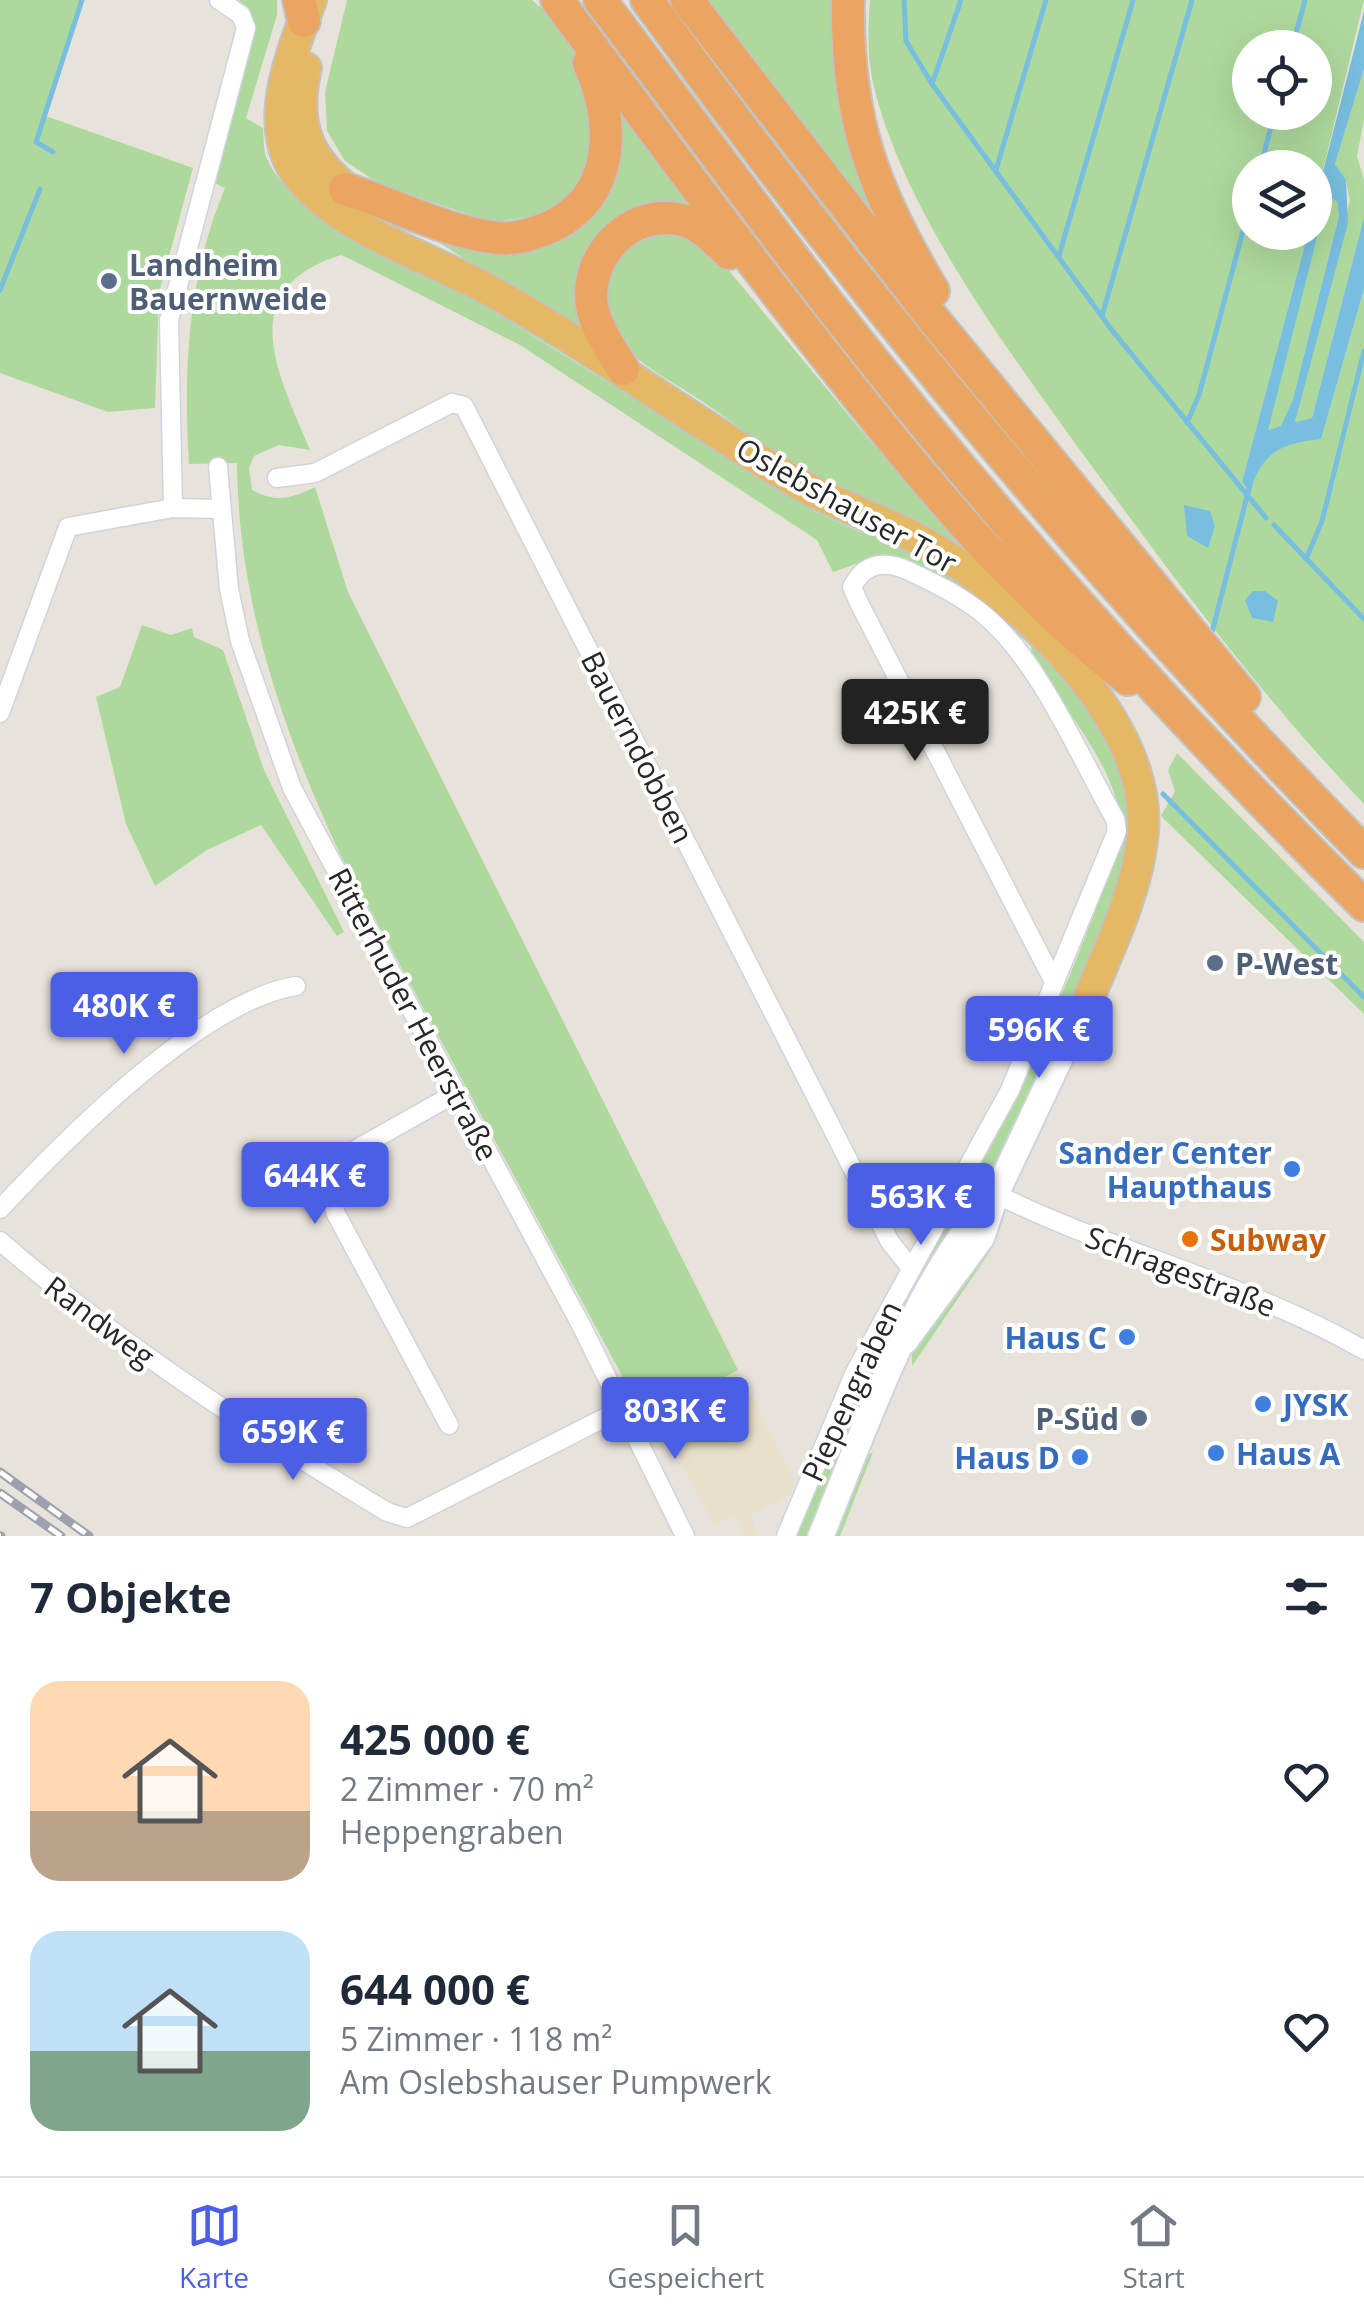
<!DOCTYPE html>
<html lang="de">
<meta charset="utf-8">
<style>
body{margin:0;font-family:"Open Sans",sans-serif;background:#f2f2f3;color:#1f2937;height:100vh;display:flex;flex-direction:column;font-size:38px;white-space:nowrap}
*{box-sizing:border-box;margin:0}
p{font-size:32px;color:#747a83}
.icon{flex:none;width:55px;height:55px;fill:none;stroke:currentColor;stroke-width:2;stroke-linecap:round;stroke-linejoin:round}
.map{position:relative;height:1536px;overflow:hidden}
.side{display:flex;flex-direction:column;background:#fff;flex:1}
.side>*{flex:none}
.buttons{position:absolute;left:1232px;top:30px;display:grid;gap:20px}
.buttons a{display:grid;place-items:center;width:100px;height:100px;border-radius:50%;background:#fff;box-shadow:0 10px 40px #0002;font-size:50px}
.price{position:absolute;translate:-50% -85px;padding:0 22px;border-radius:10px;background:#4b5fe4;color:#fff;font-size:32px;line-height:65px;filter:drop-shadow(0 2px 5px #0008)}
.price::after{content:'';position:absolute;left:50%;top:60px;width:30px;height:22px;margin-left:-15px;background:inherit;clip-path:polygon(0 0,100% 0,50% 100%)}
.price.current{background:#222;color:#fff}
ul{padding:0;list-style:none}
li{display:flex;align-items:center;gap:30px;height:250px;padding:0 30px}
li span{display:grid;place-items:center;flex:none;width:280px;height:200px;border-radius:30px;color:#555}
li>.icon{margin-inline-start:auto}
span .icon{width:120px;height:120px;fill:#fffc;stroke-width:1}
li b{font-size:42px}
h2{display:flex;justify-content:space-between;align-items:center;height:120px;padding:0 30px;font-size:42px}
.dock{display:flex;justify-content:space-around;align-items:center;height:140px;border-top:2px solid #e0e1e3;background:#fff;font-size:28px;color:#747a83}
.dock a{display:grid;justify-items:center;gap:5px}
.dock .current{color:#4b5fe4}
.map>svg:first-child{display:block}
.education{fill:#e8e0cb}
.green{fill:#aed99c;fill-rule:evenodd}
.water{fill:#78bedf;fill-rule:evenodd}
.lines{fill:none;stroke-linecap:round;stroke-linejoin:round}
.stream{stroke:#78bedf;stroke-width:5}
.minor-casing{stroke:#d0d2df;stroke-width:21}
.secondary-casing{stroke:#d0d2df;stroke-width:29}
.trunk-casing{stroke:#c3c3c3;stroke-width:34}
.motorway-casing{stroke:#c3c3c3;stroke-width:36}
.minor{stroke:#fff;stroke-width:18}
.secondary{stroke:#fff;stroke-width:25}
.trunk{stroke:#e5b865;stroke-width:30}
.motorway{stroke:#eba562;stroke-width:32}
.rail-casing{stroke:#9e9faf;stroke-width:9}
.rail{stroke:#fff;stroke-width:5;stroke-dasharray:15;stroke-linecap:butt}
.service-dot{fill:#5c6f8a;stroke:#fff;stroke-width:4}
.shop-dot{fill:#3f7fe0;stroke:#fff;stroke-width:4}
.food-dot{fill:#e8710a;stroke:#fff;stroke-width:4}
.labels{text-anchor:middle;dominant-baseline:central;stroke-width:8;stroke-linejoin:round;paint-order:stroke}
.service-label{font-size:30px;font-weight:bold;fill:#4e5e75;stroke:#fff;text-anchor:start}
.street-label{font-size:30px;fill:#272727;stroke:#fff}
.shop-label{font-size:30px;font-weight:bold;fill:#366cbe;stroke:#fff;text-anchor:end}
.food-label{font-size:30px;font-weight:bold;fill:#c56008;stroke:#fff;text-anchor:start}
</style>
<div class="map">
<svg width="1364" height="1536" viewBox="0 0 1364 1536">
<rect width="100%" height="100%" fill="#e8e3da"/>
<path class="education" d="M738 1370 795 1483 790 1495 750 1516 759 1536H745L735 1515 714 1526 656 1412Z"/>
<g class="green">
<path d="M0 0H83L43 115 193 168 159 293 155 408 108 412 0 373Z"/>
<path d="M239 0H277V15L246 118 263 128C264 137 263 150 267 159 292 216 400 269 458 289L816 512C835 520 853 530 872 536 882 539 893 537 902 541 955 562 1007 614 1044 655 1078 695 1113 729 1125 781 1150 890 1021 1121 965 1217L961 1215 986 1173 978 1169C1009 1118 1130 858 1119 810 1107 756 1061 704 1032 658L1031 646 961 584 939 580 885 554 833 572 817 540 520 345 350 259 341 255C231 289 279 375 310 450L279 445 254 456 249 468 252 490C277 503 290 499 315 487L348 592 738 1370 645 1418 341 856C283 732 238 602 237 463L189 464C183 369 188 276 225 188L211 181 254 28Z"/>
<path d="M347 0H532L549 15 576 55 592 94 595 151 569 201 537 216 492 222 381 185 345 161 327 131 325 92Z"/>
<path d="M702 0H843L842 50 930 293 758 65Z"/>
<path d="M870 0H1364L1315 203V168H1250V232L1308 233 1242 482 1250 491C1262 452 1281 443 1321 438L1364 289V804C1259 694 1170 573 1080 450 1005 346 903 210 873 83 867 55 868 28 870 0ZM1250 48H1315V112H1250Z"/>
<path d="M1364 69V120L1357 156 1364 180V217L1312 418 1295 422 1350 201 1346 180 1335 164Z"/>
<path d="M623 102 711 219 604 239V350L405 220 560 233Z"/>
<path d="M1328 195 1337 202 1339 216 1293 399 1281 427 1267 430Z"/>
<path d="M660 230 688 233 712 250 870 441 1039 615 796 470C764 444 731 421 697 398 670 380 636 364 618 337 605 317 601 293 609 271 619 246 635 238 660 230Z"/>
<path d="M142 625 171 635 192 628 194 637 223 650 264 770 344 932 337 936 261 825 207 850 155 886 126 824 96 697 120 687Z"/>
<path d="M1177 753 1364 942V1014L1161 816 1175 791 1168 770Z"/>
<path d="M965 1191 969 1193 953 1218 957 1229 850 1424 829 1491 808 1536H795L889 1318Z"/>
<path d="M985 1246 991 1250 912 1366V1354Z"/>
<path d="M873 1452 840 1536H831L863 1458Z"/>
</g>
<g class="water">
<path d="M1364 11V69L1335 164 1346 180 1348 223 1295 422 1312 418 1364 217V289L1321 439C1280 443 1262 453 1250 492L1242 482 1308 233 1315 232V203ZM1328 195 1337 202 1339 216 1293 399 1281 426 1268 430Z"/>
<path d="M1184 505 1210 511 1215 526 1208 548 1187 536Z"/>
<path d="M1253 591H1265L1278 601 1273 622 1252 618 1245 600Z"/>
</g>
<g class="lines">
<g class="stream">
<path d="M904 0 906 41 932 84 1111 329 1266 518"/>
<path d="M1292 48 1305 0"/>
<path d="M932 84 961 0"/>
<path d="M53 152 36 142 82 0"/>
<path d="M1260 168 1275 112"/>
<path d="M996 170 1046 0"/>
<path d="M1059 256 1133 0"/>
<path d="M0 290 40 189"/>
<path d="M1102 316 1192 0"/>
<path d="M1187 423 1199 395 1250 205"/>
<path d="M1274 525 1364 619"/>
<path d="M1306 559 1322 521 1364 351"/>
<path d="M1212 632 1250 485"/>
<path d="M1163 794 1364 997"/>
</g>
<defs>
<g id="minor">
<path d="M218 467 229 589 240 641 292 788 581 1325 685 1536"/>
<path d="M277 478 315 473 452 403 464 406 890 1242 910 1267"/>
<path d="M173 508 169 320 246 28 241 15 219 0"/>
<path d="M0 713 68 527 173 508 220 509"/>
<path d="M996 1194C1115 1253 1249 1284 1364 1350"/>
<path d="M0 1209C65 1140 201 1001 296 986"/>
<path d="M0 1241C120 1345 252 1430 387 1512L407 1518 622 1409"/>
<path d="M449 1425 335 1212 328 1165 456 1093"/>
<path d="M786 1536 855 1372 1010 1090 1117 831 1115 819C1079 756 1039 659 982 613 961 596 934 583 909 571 885 560 865 562 852 587L859 603 1054 982"/>
</g>
<g id="secondary">
<path d="M905 1341 982 1237 996 1194 1089 997"/>
<path d="M821 1536C864 1431 913 1286 988 1203"/>
</g>
<g id="trunk">
<path d="M311 0C294 47 266 112 289 161 318 223 432 258 489 290 595 349 692 421 796 482 831 503 869 515 906 533 1002 580 1153 715 1143 832 1138 889 1111 945 1089 997"/>
<path d="M306 68C291 133 313 166 364 202"/>
</g>
<g id="motorway">
<path d="M299 0 304 21"/>
<path d="M557 0C649 124 741 249 837 370 923 480 1016 593 1128 679"/>
<path d="M600 0C676 100 750 202 827 302 991 514 1174 716 1364 905"/>
<path d="M647 0C865 302 1104 587 1364 852"/>
<path d="M687 0 934 320 1244 697"/>
<path d="M848 0C846 119 873 190 933 291"/>
<path d="M345 189C394 204 447 233 498 238 515 240 534 234 550 227 617 196 615 122 589 63"/>
<path d="M623 369C611 350 596 328 592 306 584 258 628 210 677 219 699 222 714 239 729 253"/>
</g>
</defs>
<use href="#minor" class="minor-casing"/>
<use href="#secondary" class="secondary-casing"/>
<use href="#trunk" class="trunk-casing"/>
<use href="#motorway" class="motorway-casing"/>
<use href="#minor" class="minor"/>
<use href="#secondary" class="secondary"/>
<use href="#trunk" class="trunk"/>
<use href="#motorway" class="motorway"/>
<defs>
<g id="rail">
<path d="M0 1472 89 1536"/>
<path d="M0 1493 61 1536"/>
<path d="M0 1536H1"/>
</g>
</defs>
<use href="#rail" class="rail-casing"/>
<use href="#rail" class="rail"/>
</g>
<g class="service-dot">
<circle cx="109" cy="281" r="10"/>
<circle cx="1215" cy="963" r="10"/>
<circle cx="1139" cy="1418" r="10"/>
</g>
<g class="shop-dot">
<circle cx="1292" cy="1169" r="10"/>
<circle cx="1127" cy="1337" r="10"/>
<circle cx="1263" cy="1404" r="10"/>
<circle cx="1216" cy="1453" r="10"/>
<circle cx="1080" cy="1457" r="10"/>
</g>
<circle class="food-dot" cx="1190" cy="1239" r="10"/>
<g class="labels">
<g class="service-label">
<text x="129" y="264">Landheim<tspan x="129" dy="34">Bauernweide</tspan></text>
<text x="1235" y="963">P-West</text>
<text x="1119" y="1418" text-anchor="end">P-Süd</text>
</g>
<g class="street-label">
<text transform="translate(847 505) rotate(29)">Oslebshauser Tor</text>
<text transform="translate(638 747) rotate(63)">Bauerndobben</text>
<text transform="translate(414 1014) rotate(62)">Ritterhuder Heerstraße</text>
<text transform="translate(1181 1271) rotate(21)">Schragestraße</text>
<text transform="translate(100 1321) rotate(37)">Randweg</text>
<text transform="translate(851 1391) rotate(-65)">Piepengraben</text>
</g>
<g class="shop-label">
<text x="1272" y="1152">Sander Center<tspan x="1272" dy="34">Haupthaus</tspan></text>
<text x="1107" y="1337">Haus C</text>
<text x="1283" y="1404" text-anchor="start">JYSK</text>
<text x="1236" y="1453" text-anchor="start">Haus A</text>
<text x="1060" y="1457">Haus D</text>
</g>
<g class="food-label">
<text x="1210" y="1239">Subway</text>
</g>
</g>
</svg>
<div class="buttons">
<a><svg class="icon" aria-label="locate" viewBox="0 0 24 24"><circle cx="12" cy="12" r="6"/><path d="M12 2v4M12 18v4M2 12h4M18 12h4"/></svg></a>
<a><svg class="icon" aria-label="layers" viewBox="0 0 24 24"><path d="M12 4l9 5-9 5-9-5zM3 14l9 5 9-5"/></svg></a>
</div>
<b class="price current" style="left:915px;top:764px">425K €</b>
<b class="price" style="left:124px;top:1057px">480K €</b>
<b class="price" style="left:1039px;top:1081px">596K €</b>
<b class="price" style="left:315px;top:1227px">644K €</b>
<b class="price" style="left:921px;top:1248px">563K €</b>
<b class="price" style="left:675px;top:1462px">803K €</b>
<b class="price" style="left:293px;top:1483px">659K €</b>
</div>
<section class="side">
<h2>7 Objekte<svg class="icon" aria-label="filters" viewBox="0 0 24 24"><path d="M4 7h16M4 17h16"/><circle cx="9" cy="7" r="2"/><circle cx="15" cy="17" r="2"/></svg></h2>
<ul>
<li><span style="background:linear-gradient(#ffd9b3 65%,#b9a48a 0)"><svg class="icon" aria-label="home" viewBox="0 0 24 24"><path d="M3 11l9-7 9 7M6 9v11h12V9"/></svg></span><div><b>425 000 €</b><p>2 Zimmer · 70 m²</p><p>Heppengraben</p></div><svg class="icon" aria-label="heart" viewBox="0 0 24 24"><path d="M12 20l-8-8c-3-5 5-10 8-4 3-6 11-1 8 4z"/></svg></li>
<li><span style="background:linear-gradient(#bfe0f5 60%,#7fa58c 0)"><svg class="icon" aria-label="home" viewBox="0 0 24 24"><path d="M3 11l9-7 9 7M6 9v11h12V9"/></svg></span><div><b>644 000 €</b><p>5 Zimmer · 118 m²</p><p>Am Oslebshauser Pumpwerk</p></div><svg class="icon" aria-label="heart" viewBox="0 0 24 24"><path d="M12 20l-8-8c-3-5 5-10 8-4 3-6 11-1 8 4z"/></svg></li>
</ul>
</section>
<nav class="dock">
<a class="current"><svg class="icon" aria-label="map" viewBox="0 0 24 24"><path d="M3 6l6-2 6 2 6-2v14l-6 2-6-2-6 2zM9 4v14M15 6v14"/></svg>Karte</a>
<a><svg class="icon" aria-label="saved" viewBox="0 0 24 24"><path d="M7 4h10v16l-5-4-5 4z"/></svg>Gespeichert</a>
<a><svg class="icon" aria-label="home" viewBox="0 0 24 24"><path d="M3 11l9-7 9 7M6 9v11h12V9"/></svg>Start</a>
</nav>
